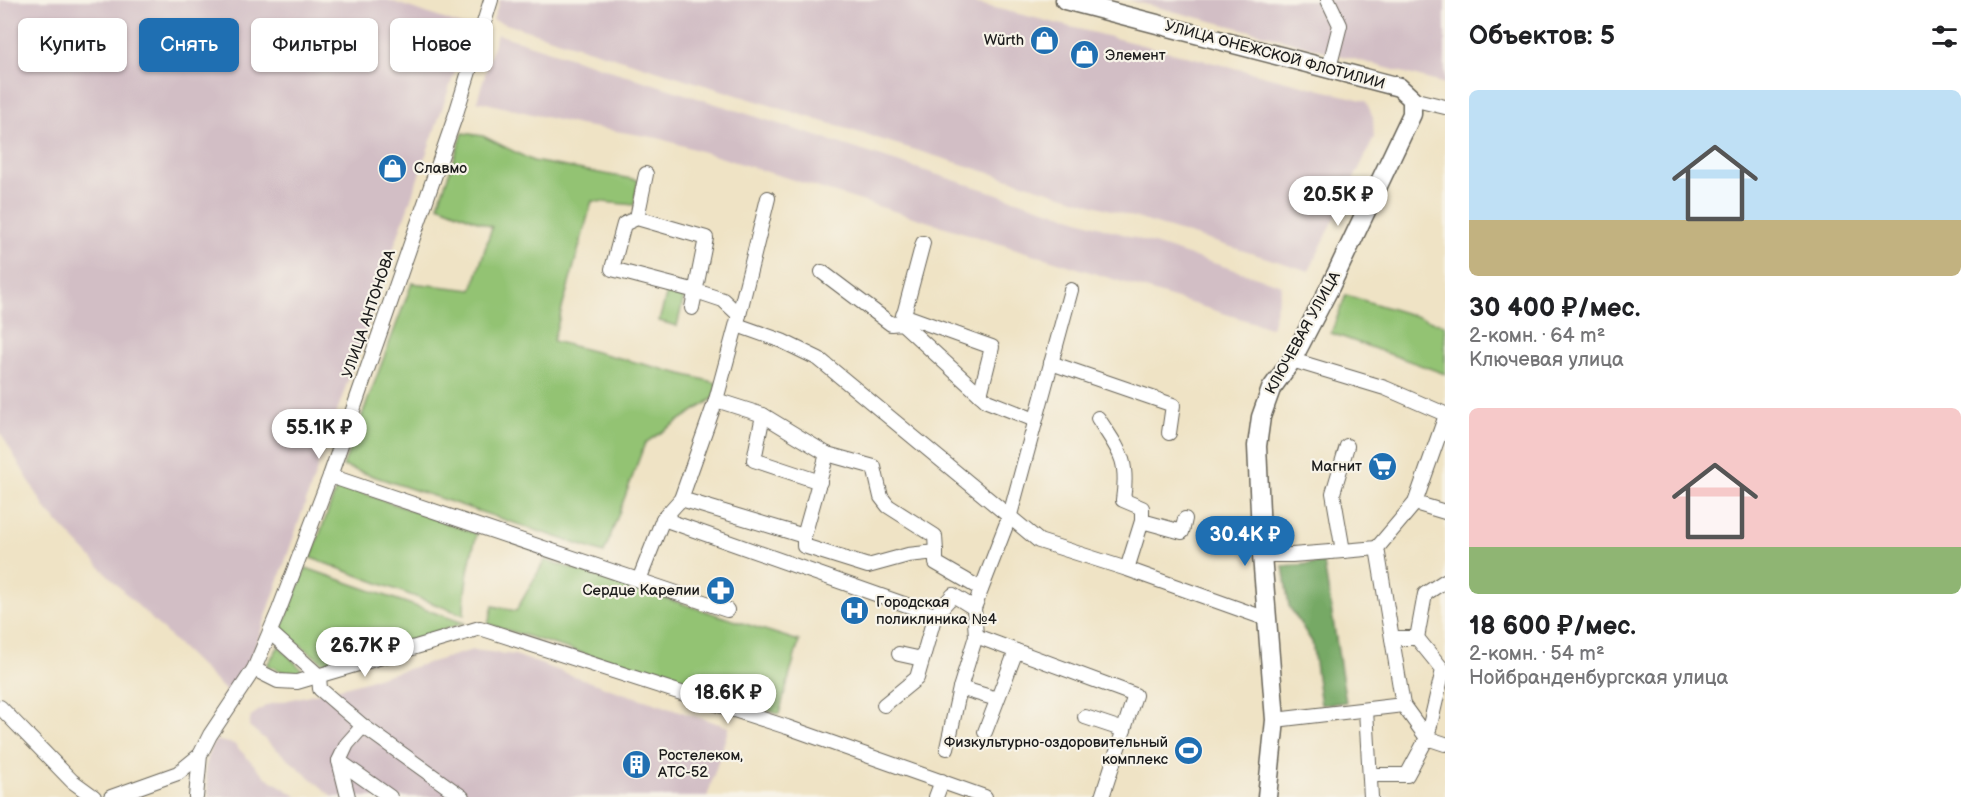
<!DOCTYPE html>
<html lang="ru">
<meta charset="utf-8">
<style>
body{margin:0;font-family:"Balsamiq Sans",sans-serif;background:#f2f2f2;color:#202124;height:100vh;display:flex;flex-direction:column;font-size:22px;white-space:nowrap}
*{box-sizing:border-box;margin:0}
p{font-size:20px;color:#757577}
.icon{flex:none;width:33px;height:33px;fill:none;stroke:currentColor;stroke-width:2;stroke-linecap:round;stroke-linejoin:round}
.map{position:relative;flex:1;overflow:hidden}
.sheet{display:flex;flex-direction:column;background:#fff;width:540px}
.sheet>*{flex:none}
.hud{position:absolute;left:18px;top:18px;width:570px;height:54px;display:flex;gap:12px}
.price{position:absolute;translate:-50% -51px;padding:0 14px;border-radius:21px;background:#fff;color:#222;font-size:20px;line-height:39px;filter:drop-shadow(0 2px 3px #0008)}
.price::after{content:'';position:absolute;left:50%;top:36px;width:18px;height:14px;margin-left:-9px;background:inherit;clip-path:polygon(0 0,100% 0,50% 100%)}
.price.current{background:#1f6fb2;color:#fff}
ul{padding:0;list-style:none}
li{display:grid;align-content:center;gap:12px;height:318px;padding:0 24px}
li span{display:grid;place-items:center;height:186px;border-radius:9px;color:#555}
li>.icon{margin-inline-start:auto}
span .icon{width:108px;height:108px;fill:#fffc;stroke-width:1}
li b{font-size:26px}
h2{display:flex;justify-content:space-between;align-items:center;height:72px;padding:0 24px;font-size:26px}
.chip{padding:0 21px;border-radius:9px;background:#fff;box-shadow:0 2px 4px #0004;font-size:21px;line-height:54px}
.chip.current{background:#1f6fb2;color:#fff}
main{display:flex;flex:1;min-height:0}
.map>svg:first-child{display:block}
.industrial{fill:#d2bec5}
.green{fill:#93c373;stroke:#587048;stroke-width:1.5}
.forest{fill:#76a965;stroke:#496240;stroke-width:1.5}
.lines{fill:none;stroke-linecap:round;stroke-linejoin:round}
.minor-casing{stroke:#666257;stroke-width:16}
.major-casing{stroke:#666257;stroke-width:21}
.minor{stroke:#fff;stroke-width:14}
.major{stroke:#fff;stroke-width:18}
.labels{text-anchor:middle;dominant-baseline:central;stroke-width:4.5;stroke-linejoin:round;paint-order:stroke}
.poi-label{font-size:15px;fill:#1c1c1c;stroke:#f7f3e8;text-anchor:end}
.street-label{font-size:15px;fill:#1c1c1c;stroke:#f7f3e8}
</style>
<main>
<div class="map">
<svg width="1445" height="797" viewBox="0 0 1445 797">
<rect width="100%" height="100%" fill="#f7f3e8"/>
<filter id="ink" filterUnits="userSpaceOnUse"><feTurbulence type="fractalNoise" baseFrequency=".0167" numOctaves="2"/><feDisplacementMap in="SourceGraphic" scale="12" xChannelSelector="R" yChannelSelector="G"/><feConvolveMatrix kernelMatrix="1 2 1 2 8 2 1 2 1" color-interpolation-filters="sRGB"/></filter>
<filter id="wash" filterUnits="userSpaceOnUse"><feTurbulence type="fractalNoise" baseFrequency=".008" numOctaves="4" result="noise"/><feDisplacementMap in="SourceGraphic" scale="24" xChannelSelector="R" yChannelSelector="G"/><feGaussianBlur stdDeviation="1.35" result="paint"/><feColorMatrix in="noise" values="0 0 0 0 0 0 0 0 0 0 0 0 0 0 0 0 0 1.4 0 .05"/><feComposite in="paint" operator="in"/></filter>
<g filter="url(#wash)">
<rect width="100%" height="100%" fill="#efe3c5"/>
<g class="industrial">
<path d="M0 0H388L470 28 253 654 228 693 126 594 47 511 0 432Z"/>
<path d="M500 0H963L1366 101 1373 117 1374 138 1309 271 493 20Z"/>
<path d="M1129 0H1445V84L1270 36Z"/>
<path d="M497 34 1282 285 1271 328 658 138 579 125 477 101Z"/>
<path d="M473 650 515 655 613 690 729 727 707 797H333L249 726 251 716 267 705 348 686Z"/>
<path d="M215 740 234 744 266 777 298 797H209L205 769 210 751Z"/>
</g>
<g class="green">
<path d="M463 133 483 136 533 161 638 180 634 205 592 201 553 341 717 383 714 398 645 443 604 553 343 466 412 283 472 290 492 227 438 205Z"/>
<path d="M667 292 684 297 677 326 659 321Z"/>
<path d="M1346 295 1445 325V374L1331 333Z"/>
<path d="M338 484 477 534C469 561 464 586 464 615L311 558Z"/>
<path d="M545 560 799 641 779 714 488 624 493 606 516 611Z"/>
<path d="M306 568 464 623 330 668 281 630Z"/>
<path d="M279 646 303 671 291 675 267 665Z"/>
</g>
<path class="forest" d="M1324 563 1346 702 1321 705 1312 642 1289 606 1283 566Z"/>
</g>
<g filter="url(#ink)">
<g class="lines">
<defs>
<g id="minor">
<path d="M1328 0 1340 25 1329 68"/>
<path d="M1412 99 1445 107"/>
<path d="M637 218 646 174"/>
<path d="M822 272 891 324 902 323 987 401 1035 420"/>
<path d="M739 315 768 198"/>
<path d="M903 315 992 347 980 395"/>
<path d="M902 322 923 243"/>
<path d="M737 325 782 341 819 359 1039 541 1127 569 1267 619"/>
<path d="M1292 360 1385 388 1445 414"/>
<path d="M1051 363 1173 405 1169 433"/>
<path d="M716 400 763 415 827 454 874 467 881 497 888 506 935 536 936 552"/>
<path d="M763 415 754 460 820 482"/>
<path d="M1098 418C1119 451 1129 458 1123 500L1142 508V521L1182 532 1185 519"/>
<path d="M1347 446 1333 493 1343 551 1377 548"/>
<path d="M330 476 727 610"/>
<path d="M681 499 804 536 827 454"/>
<path d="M1415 503 1445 512"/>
<path d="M663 519 935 615 953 595 974 608"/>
<path d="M804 536V546L868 566 908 555 936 552V563L981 589"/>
<path d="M1262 555H1292L1343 551"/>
<path d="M1127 569 1142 521"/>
<path d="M639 580 663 519 681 499 716 400 739 315 723 300 696 291 612 269 624 224 637 218 706 238 692 308"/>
<path d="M270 632 319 676 320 689 363 726 462 797"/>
<path d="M976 636 1135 695 1102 797"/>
<path d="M1392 638H1417L1425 594 1445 581"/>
<path d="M899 654 922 659"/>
<path d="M254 669 278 681 297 682 480 628 787 727 985 797"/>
<path d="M960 688 997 699"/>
<path d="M884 705 917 678 935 615"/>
<path d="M1403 705 1427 738 1445 744"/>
<path d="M0 707 72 781 94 797"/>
<path d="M1366 710 1371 797"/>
<path d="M1085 717 1124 730"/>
<path d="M1275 720 1403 705 1377 548 1415 503 1445 418"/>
<path d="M985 732 1016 651"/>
<path d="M947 748 960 688 976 636 974 608 1010 515 1071 290"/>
<path d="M339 761 390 797"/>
<path d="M1370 775H1407L1427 738 1443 670 1417 638"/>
<path d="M111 797 178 773 200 755"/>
<path d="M196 797 200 755 210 735 254 669 279 610 330 476 455 117 491 0"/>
<path d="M348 797 339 761 347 744 363 726"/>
<path d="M936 797 942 781"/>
</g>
<path id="major" d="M1065 0 1399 87 1412 99V114L1330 287 1292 360 1271 389 1261 417 1257 446 1262 555 1275 720 1267 797"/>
</defs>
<use href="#minor" class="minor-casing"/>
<use href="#major" class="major-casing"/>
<use href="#minor" class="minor"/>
<use href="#major" class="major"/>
</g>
</g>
<defs>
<symbol id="shop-disc" viewBox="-11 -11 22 22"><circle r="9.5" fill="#1f6fb2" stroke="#f7f3e8"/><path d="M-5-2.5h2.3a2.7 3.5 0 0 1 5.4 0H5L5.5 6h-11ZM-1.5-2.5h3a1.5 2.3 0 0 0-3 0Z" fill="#fff"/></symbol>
<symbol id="supermarket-disc" viewBox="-11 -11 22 22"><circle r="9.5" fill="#1f6fb2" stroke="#f7f3e8"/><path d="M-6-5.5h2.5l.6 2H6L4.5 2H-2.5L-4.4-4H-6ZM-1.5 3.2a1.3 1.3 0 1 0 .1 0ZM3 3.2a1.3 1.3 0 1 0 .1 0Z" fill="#fff"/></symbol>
<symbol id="pharmacy-disc" viewBox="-11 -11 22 22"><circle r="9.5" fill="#1f6fb2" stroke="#f7f3e8"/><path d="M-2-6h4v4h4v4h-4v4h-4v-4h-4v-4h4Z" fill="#fff"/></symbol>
<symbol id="hospital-disc" viewBox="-11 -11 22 22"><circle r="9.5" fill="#1f6fb2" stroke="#f7f3e8"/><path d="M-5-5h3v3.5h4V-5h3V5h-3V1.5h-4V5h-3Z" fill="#fff"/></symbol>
<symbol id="stadium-disc" viewBox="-11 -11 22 22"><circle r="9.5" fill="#1f6fb2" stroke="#f7f3e8"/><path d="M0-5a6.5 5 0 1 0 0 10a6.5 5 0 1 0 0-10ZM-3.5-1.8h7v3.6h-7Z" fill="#fff"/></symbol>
<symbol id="building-disc" viewBox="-11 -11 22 22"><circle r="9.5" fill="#1f6fb2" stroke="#f7f3e8"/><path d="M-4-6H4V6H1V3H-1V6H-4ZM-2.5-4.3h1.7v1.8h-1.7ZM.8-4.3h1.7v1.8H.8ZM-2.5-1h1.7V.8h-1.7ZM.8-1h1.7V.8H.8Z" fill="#fff"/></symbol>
</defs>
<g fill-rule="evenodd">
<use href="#shop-disc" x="1028" y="24" width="33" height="33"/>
<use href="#shop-disc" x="1068" y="38" width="33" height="33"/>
<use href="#shop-disc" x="376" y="152" width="33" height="33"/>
<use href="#supermarket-disc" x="1366" y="450" width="33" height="33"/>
<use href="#pharmacy-disc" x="704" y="574" width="33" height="33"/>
<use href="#hospital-disc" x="838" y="594" width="33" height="33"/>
<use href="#stadium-disc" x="1172" y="734" width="33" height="33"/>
<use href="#building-disc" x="620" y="748" width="33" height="33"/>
</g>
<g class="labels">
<g class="poi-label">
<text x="1024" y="40">Würth</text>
<text x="1105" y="55" text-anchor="start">Элемент</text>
<text x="414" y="168" text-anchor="start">Славмо</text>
<text x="1362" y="466">Магнит</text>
<text x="700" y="590">Сердце Карелии</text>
<text x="876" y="602" text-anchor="start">Городская<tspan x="876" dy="17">поликлиника №4</tspan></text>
<text x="1168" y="742">Физкультурно-оздоровительный<tspan x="1168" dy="17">комплекс</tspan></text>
<text x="658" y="755" text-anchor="start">Ростелеком,<tspan x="658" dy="17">АТС-52</tspan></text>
</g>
<g class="street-label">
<text transform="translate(1275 55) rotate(15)">УЛИЦА ОНЕЖСКОЙ ФЛОТИЛИИ</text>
<text transform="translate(369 314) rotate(-71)">УЛИЦА АНТОНОВА</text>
<text transform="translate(1303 333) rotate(-61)">КЛЮЧЕВАЯ УЛИЦА</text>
</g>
</g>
</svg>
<b class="price" style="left:1338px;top:227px">20.5K ₽</b>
<b class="price" style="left:319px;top:460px">55.1K ₽</b>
<b class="price current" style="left:1245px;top:567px">30.4K ₽</b>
<b class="price" style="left:365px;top:678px">26.7K ₽</b>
<b class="price" style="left:728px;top:725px">18.6K ₽</b>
<div class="hud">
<a class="chip">Купить</a>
<a class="chip current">Снять</a>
<a class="chip">Фильтры</a>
<a class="chip">Новое</a>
</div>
</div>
<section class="sheet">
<h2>Объектов: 5<svg class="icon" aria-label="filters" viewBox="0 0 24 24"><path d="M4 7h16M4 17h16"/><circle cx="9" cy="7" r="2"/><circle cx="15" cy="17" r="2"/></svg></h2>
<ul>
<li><span style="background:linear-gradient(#bfe0f5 70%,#c2b280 0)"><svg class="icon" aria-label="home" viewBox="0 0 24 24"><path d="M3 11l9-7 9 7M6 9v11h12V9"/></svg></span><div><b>30 400 ₽/мес.</b><p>2-комн. · 64 m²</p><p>Ключевая улица</p></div></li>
<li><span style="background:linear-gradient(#f6c9c9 75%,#8fb573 0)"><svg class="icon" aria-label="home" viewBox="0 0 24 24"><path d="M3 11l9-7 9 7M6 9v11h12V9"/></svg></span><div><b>18 600 ₽/мес.</b><p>2-комн. · 54 m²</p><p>Нойбранденбургская улица</p></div></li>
</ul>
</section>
</main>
